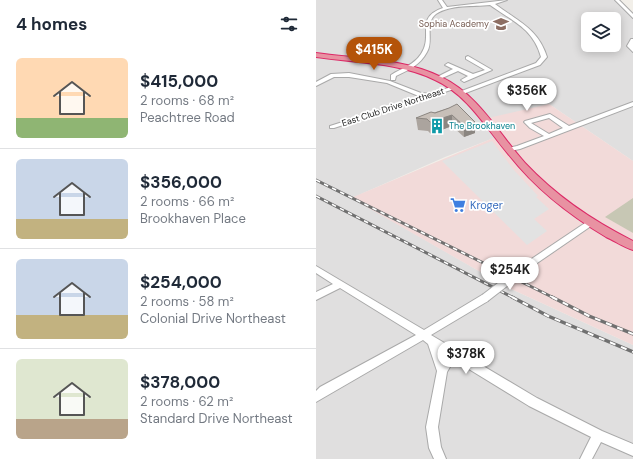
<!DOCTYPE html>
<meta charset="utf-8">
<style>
body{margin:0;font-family:"DM Sans",sans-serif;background:#f2f2f3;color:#1f2937;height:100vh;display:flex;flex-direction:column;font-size:15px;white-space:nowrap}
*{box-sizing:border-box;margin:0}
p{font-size:13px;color:#747a83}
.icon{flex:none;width:22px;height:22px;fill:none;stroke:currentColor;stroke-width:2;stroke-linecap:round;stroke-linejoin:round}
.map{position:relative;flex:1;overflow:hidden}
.details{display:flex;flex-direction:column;background:#fff;width:316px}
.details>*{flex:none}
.controls{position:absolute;left:265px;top:12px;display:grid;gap:8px}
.controls a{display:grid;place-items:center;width:40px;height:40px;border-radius:6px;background:#fff;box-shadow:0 2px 10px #0003;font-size:20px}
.price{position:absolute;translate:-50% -34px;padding:0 9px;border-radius:14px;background:#fff;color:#222;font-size:13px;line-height:26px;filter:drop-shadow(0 1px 2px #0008)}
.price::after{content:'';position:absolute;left:50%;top:24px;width:12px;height:9px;margin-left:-6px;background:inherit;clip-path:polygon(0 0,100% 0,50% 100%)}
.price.active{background:#b45309;color:#fff}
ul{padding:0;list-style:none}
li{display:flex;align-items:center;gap:12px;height:100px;padding:0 16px}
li+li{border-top:1px solid #e0e1e3}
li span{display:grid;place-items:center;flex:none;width:112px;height:80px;border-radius:6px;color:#555}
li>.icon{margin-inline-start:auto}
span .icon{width:48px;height:48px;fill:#fffc;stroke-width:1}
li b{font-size:17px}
h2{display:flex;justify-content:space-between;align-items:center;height:48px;padding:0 16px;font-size:17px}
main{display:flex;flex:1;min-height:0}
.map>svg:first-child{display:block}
.residential{fill:#e0dfdf;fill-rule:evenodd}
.commercial{fill:#f2dad9}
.construction{fill:#c7c7b4}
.parking{fill:#e2e2e2}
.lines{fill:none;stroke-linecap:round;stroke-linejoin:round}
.minor-casing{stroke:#a9a9a9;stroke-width:2}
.highway-casing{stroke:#dc2a67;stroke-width:2}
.minor{fill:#fff;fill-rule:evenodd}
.highway{fill:#e892a2;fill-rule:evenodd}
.rail-far1-casing{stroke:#707070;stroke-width:3}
.rail-casing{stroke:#707070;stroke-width:3.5}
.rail-far1{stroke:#fff;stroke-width:1.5;stroke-dasharray:4.5;stroke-linecap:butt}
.rail{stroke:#fff;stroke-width:2;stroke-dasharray:6;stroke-linecap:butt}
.minor-bridge-casing{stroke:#a9a9a9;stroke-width:10;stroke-linecap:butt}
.minor-bridge{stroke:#fff;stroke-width:8}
.wall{fill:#aba49e}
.shaded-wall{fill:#8b8681}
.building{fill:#c7bfb8;stroke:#8b8681}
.labels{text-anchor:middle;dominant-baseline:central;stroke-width:3.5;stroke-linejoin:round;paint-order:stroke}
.far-education-label{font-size:9px;fill:#785e54;stroke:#fff;text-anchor:end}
.far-street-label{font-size:9px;fill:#222;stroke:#fff}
.far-culture-label{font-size:9px;fill:#0d838f;stroke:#fff;text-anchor:start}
.shop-label{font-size:11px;fill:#366cbe;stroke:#fff;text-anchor:start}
</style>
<main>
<section class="details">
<h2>4 homes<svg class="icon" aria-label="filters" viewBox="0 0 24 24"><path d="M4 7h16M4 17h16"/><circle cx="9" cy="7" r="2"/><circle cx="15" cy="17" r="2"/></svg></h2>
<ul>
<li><span style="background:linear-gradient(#ffd9b3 75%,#8fb573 0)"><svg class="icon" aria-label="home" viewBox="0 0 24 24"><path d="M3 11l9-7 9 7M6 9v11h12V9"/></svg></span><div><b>$415,000</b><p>2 rooms · 68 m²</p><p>Peachtree Road</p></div></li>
<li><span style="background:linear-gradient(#c9d6e8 75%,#c2b280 0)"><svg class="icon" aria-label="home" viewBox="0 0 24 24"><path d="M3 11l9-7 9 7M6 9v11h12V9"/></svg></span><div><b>$356,000</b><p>2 rooms · 66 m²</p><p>Brookhaven Place</p></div></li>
<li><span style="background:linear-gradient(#c9d6e8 70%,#c2b280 0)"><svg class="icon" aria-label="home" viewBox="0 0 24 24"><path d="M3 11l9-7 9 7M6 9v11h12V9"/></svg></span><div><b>$254,000</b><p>2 rooms · 58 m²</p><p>Colonial Drive Northeast</p></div></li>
<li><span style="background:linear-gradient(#dfe7d0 75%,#b9a48a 0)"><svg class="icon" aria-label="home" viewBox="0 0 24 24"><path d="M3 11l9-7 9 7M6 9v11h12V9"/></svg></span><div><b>$378,000</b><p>2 rooms · 62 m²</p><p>Standard Drive Northeast</p></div></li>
</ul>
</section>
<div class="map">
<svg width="317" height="459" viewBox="0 0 317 459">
<rect width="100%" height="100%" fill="#f2efe9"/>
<path class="residential" d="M0 0H303L317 13V161L233 104 183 136 129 157 36 198 189 286 317 345V459H0ZM272 19H298V45H272Z"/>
<path class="commercial" d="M233 104 317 161V345L189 286 35 198 182 136 172 118Z"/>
<path class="construction" d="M317 198V233L289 217Z"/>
<path class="parking" d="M176 141 197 169 222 196 220 197 233 209 218 219 231 231 211 245 126 161Z"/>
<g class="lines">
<defs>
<g id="minor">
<path d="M122 0H126L131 7 191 0 179 4C201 21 222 28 231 57L224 65 147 94H143V92L220 63 225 57C217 28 196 21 174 5 157 7 135 4 120 14 108 23 118 41 111 52 104 65 93 70 80 76L79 80H75V75C86 68 98 65 105 54 118 35 98 18 127 8Z"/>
<path d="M299 0H303L317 14V18Z"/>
<path d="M315 39H317V52L311 46Z"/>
<path d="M152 56 176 70 148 82 145 80 152 76 142 71 124 79 119 78 137 69 129 65 132 63 157 74 169 70 150 59V57Z"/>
<path d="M33 73 74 81 105 93 114 94 138 86 141 88 18 128H14V126L105 97 71 83 33 77H18L0 86V82L15 74Z"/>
<path d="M317 102V106L204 149 194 151 191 149 192 148 201 146 228 136 214 128 208 122 209 121 234 114 253 126ZM233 118 247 128 233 134 215 123Z"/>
<path d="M275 219 278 220 279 222 278 224 211 270H205L204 268 205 266Z"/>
<path d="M0 266 108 330 166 295 169 294 172 295 174 298 172 301 115 335 221 398 286 431 317 444V456L285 442 276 459H264L275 437 213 406 138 360 131 372 122 427 125 447 130 459H118L113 448 110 427 121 371 112 344 107 340 0 402V391L4 387 100 335 24 288 0 300V292L17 284 0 273ZM124 352 130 355 127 360Z"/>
</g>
<path id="highway" d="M0 53C41 59 87 58 125 77 163 95 182 133 209 163 240 196 277 221 317 241V250C307 247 299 241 290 237 253 215 219 188 193 155 170 128 152 95 119 80 83 62 39 63 0 57Z"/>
</defs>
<use href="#minor" class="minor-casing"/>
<use href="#highway" class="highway-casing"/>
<use href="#minor" class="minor"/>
<use href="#highway" class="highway"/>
<defs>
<g id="rail-far1">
<path d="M0 180 238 298"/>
<path d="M0 196 198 298"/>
</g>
<g id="rail">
<path d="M196 297 232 316 317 352"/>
<path d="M236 297 273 316 317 334"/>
</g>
</defs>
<use href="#rail-far1" class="rail-far1-casing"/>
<use href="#rail" class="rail-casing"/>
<use href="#rail-far1" class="rail-far1"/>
<use href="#rail" class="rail"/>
<defs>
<path id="minor-bridge" d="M169 298 208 268"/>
</defs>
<use href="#minor-bridge" class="minor-bridge-casing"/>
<use href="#minor-bridge" class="minor-bridge"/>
</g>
<path class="wall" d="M133 108 159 133 148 137 136 126 115 134 112 131 102 130 100 118Z"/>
<g class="shaded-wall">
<path d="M136 115V126L115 134 114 122Z"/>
<path d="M159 122V133L148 137V126Z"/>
</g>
<path class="building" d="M141 104 159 122 148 126 136 115 114 122 111 119 100 118 115 112 119 113 133 108Z"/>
<defs>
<symbol id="school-bare" viewBox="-9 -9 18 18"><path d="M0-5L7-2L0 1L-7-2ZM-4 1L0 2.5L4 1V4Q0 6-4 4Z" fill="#8d6e63" stroke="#fff" stroke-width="2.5" paint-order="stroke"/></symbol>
<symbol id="building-bare" viewBox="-9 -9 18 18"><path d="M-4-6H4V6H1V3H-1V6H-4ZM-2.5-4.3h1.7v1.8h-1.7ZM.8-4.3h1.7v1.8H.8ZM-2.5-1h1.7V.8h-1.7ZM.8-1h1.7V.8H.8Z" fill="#0f9aa8" stroke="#fff" stroke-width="2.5" paint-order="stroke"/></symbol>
<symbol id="supermarket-bare" viewBox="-9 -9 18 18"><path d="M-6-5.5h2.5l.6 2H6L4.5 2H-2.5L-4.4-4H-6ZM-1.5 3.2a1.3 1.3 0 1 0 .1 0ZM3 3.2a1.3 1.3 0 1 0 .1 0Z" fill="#3f7fe0" stroke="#fff" stroke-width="2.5" paint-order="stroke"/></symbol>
</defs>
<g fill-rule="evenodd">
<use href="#school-bare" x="174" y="13" width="22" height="22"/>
<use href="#building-bare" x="110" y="115" width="22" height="22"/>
<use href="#supermarket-bare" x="131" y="194" width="22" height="22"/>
</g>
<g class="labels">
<g class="far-education-label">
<text x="173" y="24">Sophia Academy</text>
</g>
<g class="far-street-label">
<text transform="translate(77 107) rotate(-18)">East Club Drive Northeast</text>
</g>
<g class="far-culture-label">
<text x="133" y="126">The Brookhaven</text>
</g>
<g class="shop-label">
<text x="154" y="205">Kroger</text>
</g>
</g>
</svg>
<div class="controls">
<a><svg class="icon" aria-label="layers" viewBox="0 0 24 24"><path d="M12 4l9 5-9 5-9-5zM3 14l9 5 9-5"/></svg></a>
</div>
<b class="price active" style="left:58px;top:71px">$415K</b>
<b class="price" style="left:211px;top:112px">$356K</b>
<b class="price" style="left:194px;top:291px">$254K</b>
<b class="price" style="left:150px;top:375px">$378K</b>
</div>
</main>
